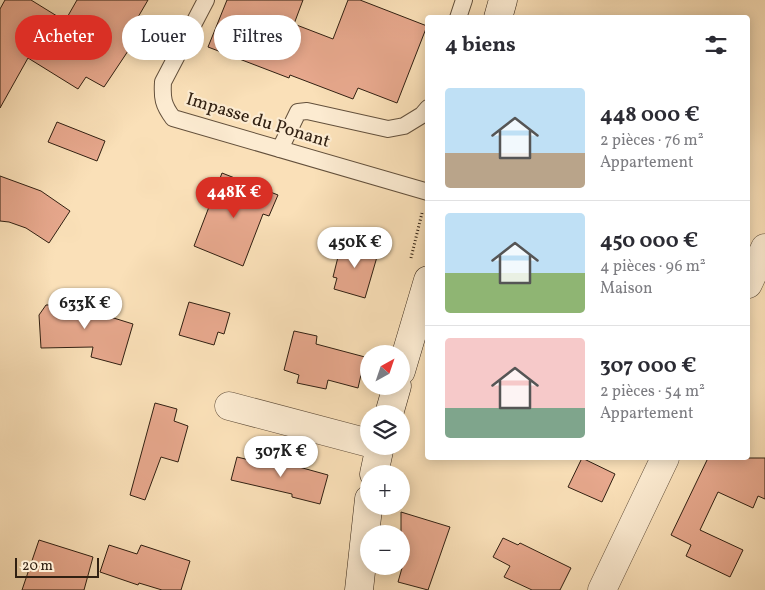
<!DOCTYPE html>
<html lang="fr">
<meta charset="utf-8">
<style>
body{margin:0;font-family:Vollkorn,serif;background:#f7f7f7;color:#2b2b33;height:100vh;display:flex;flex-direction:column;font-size:19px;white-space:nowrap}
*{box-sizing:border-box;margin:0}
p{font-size:16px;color:#7c7c81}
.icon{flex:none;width:28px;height:28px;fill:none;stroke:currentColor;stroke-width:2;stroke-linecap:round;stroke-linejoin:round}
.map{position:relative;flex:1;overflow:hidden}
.side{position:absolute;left:425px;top:15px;width:325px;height:445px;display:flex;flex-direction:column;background:#fff;border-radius:5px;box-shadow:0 2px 12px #0003}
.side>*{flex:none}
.hud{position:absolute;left:15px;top:15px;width:335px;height:45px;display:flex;gap:10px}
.needle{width:32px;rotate:40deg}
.buttons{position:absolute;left:360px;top:345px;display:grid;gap:10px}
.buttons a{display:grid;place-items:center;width:50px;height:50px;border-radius:50%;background:#fff;box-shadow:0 2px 12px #0003;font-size:25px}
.scale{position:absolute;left:15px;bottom:12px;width:84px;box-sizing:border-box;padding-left:5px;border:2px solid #312012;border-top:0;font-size:14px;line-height:18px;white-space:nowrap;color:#312012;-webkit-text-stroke:4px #fcebd1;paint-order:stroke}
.price{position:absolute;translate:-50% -42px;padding:0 11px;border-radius:18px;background:#fff;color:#222;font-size:16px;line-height:32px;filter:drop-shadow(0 1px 2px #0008)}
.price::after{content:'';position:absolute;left:50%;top:30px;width:15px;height:11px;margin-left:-8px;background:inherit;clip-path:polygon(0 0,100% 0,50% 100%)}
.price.active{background:#d93025;color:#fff}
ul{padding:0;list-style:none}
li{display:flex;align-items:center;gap:15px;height:125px;padding:0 20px}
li+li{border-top:1px solid #e1e1e2}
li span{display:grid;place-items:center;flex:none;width:140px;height:100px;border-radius:5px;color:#555}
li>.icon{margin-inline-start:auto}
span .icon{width:60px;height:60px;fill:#fffc;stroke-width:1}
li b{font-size:21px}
h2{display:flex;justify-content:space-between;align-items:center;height:60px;padding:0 20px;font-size:21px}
.chip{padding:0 18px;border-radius:22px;background:#fff;box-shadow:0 2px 12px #0003;font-size:18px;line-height:45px}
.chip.active{background:#d93025;color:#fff}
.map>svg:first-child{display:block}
.building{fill:#e7a88d;stroke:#312012}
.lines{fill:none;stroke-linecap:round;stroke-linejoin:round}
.service-casing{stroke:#63503c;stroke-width:18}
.minor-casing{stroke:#63503c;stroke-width:29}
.secondary-casing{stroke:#312012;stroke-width:29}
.path{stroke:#312012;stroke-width:3;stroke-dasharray:1 2.5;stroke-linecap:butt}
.service{stroke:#fcebd1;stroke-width:16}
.minor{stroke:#fcebd1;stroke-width:28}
.secondary{stroke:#fcebd1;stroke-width:28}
.labels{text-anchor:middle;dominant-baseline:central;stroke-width:4.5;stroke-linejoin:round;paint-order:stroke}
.street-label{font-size:18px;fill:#312012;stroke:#fcebd1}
</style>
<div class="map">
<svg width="765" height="590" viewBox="0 0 765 590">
<rect width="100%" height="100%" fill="#fae0b8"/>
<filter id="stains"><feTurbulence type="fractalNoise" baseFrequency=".004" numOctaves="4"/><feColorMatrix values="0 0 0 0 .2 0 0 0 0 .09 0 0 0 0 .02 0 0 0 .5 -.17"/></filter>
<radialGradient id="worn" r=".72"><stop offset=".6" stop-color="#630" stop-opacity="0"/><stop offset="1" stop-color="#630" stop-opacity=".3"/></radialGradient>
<g class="building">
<path d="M5 0H31L65 21 77 0H148L134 24 142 30 104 87 86 77 78 89 28 58 0 108V9Z"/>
<path d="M227 0H303L294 24 333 39 348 0H360L427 26 397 103 358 88 353 99 290 75 289 78 208 47Z"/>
<path d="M57 122 105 141 97 161 48 142Z"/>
<path d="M222 173 278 195 269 216 263 214 243 266 194 246Z"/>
<path d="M0 176 41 191 70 211 49 243 26 228 9 222 0 221Z"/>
<path d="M342 241 379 250 365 298 334 289 337 278 333 277Z"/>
<path d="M88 297 107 303 104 315 133 324 121 365 91 357 93 347 41 348 39 315 46 305 85 304Z"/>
<path d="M189 302 230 313 224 334 218 332 214 345 179 335Z"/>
<path d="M294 331 317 336 316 344 365 357 358 388 328 380 326 389 297 383 299 375 284 370Z"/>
<path d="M155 403 177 409 174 421 188 426 178 462 161 457 145 500 130 495Z"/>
<path d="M263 456 299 465V467L328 475 320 504 292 497V494L231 480 237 457 262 463Z"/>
<path d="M582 458 615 474 602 502 568 487Z"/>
<path d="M708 458H765V499L758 496 753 508 718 492 700 530 743 550 730 577 686 556 691 545 671 535Z"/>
<path d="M401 512 450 527 428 590 398 582 408 547 401 545Z"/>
<path d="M503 538 518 545 520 543 571 568 560 590H532L504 577 510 566 493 557Z"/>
<path d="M39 540 93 557 84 590H22Z"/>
<path d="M109 545 137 554 141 545 190 561 181 590H162L139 583 138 585 100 572Z"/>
</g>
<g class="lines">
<defs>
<g id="service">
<path d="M206 0 163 82C162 98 163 105 173 118L428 192"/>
<path d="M458 18 464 0"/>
<path d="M280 149 298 112 307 111 388 129 404 126 422 115 428 108"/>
</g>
<g id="minor">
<path d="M748 284 765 248"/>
<path d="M229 406 369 443"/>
<path d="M602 590 665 458"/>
</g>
<g id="secondary">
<path d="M498 18 503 0"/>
<path d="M401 371 428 280"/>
<path d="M389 414 397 386"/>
<path d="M374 474 380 446"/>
<path d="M359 590 369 499"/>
</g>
</defs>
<use href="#service" class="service-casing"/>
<use href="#minor" class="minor-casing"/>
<use href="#secondary" class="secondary-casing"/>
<path class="path" d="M411 258 422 213"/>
<use href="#service" class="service"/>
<use href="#minor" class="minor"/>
<use href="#secondary" class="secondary"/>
</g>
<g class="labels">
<g class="street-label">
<text transform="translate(258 121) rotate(17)">Impasse du Ponant</text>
</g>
</g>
<rect width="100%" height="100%" filter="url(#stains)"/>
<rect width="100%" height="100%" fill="url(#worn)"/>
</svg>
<div class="buttons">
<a><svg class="needle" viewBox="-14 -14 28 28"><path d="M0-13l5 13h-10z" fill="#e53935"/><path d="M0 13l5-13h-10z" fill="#7c7c81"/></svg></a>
<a><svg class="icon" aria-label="layers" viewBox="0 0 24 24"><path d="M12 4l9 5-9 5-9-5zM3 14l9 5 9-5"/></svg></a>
<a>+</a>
<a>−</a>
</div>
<div class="scale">20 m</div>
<b class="price active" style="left:234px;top:219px">448K €</b>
<b class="price" style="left:355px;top:269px">450K €</b>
<b class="price" style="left:85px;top:330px">633K €</b>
<b class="price" style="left:281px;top:478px">307K €</b>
<div class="hud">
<a class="chip active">Acheter</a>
<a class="chip">Louer</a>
<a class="chip">Filtres</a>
</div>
<section class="side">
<h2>4 biens<svg class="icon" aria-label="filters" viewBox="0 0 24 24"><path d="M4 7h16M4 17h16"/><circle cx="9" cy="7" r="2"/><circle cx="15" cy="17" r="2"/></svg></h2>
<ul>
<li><span style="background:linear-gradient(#bfe0f5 65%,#b9a48a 0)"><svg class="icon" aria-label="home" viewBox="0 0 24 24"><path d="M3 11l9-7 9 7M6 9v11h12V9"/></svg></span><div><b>448 000 €</b><p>2 pièces · 76 m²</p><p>Appartement</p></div></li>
<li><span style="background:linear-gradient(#bfe0f5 60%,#8fb573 0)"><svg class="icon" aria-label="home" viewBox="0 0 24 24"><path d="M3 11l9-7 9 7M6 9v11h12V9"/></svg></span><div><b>450 000 €</b><p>4 pièces · 96 m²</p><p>Maison</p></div></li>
<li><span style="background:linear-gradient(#f6c9c9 70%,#7fa58c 0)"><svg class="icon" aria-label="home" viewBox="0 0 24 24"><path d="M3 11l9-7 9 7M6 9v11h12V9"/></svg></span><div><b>307 000 €</b><p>2 pièces · 54 m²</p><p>Appartement</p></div></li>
</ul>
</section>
</div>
